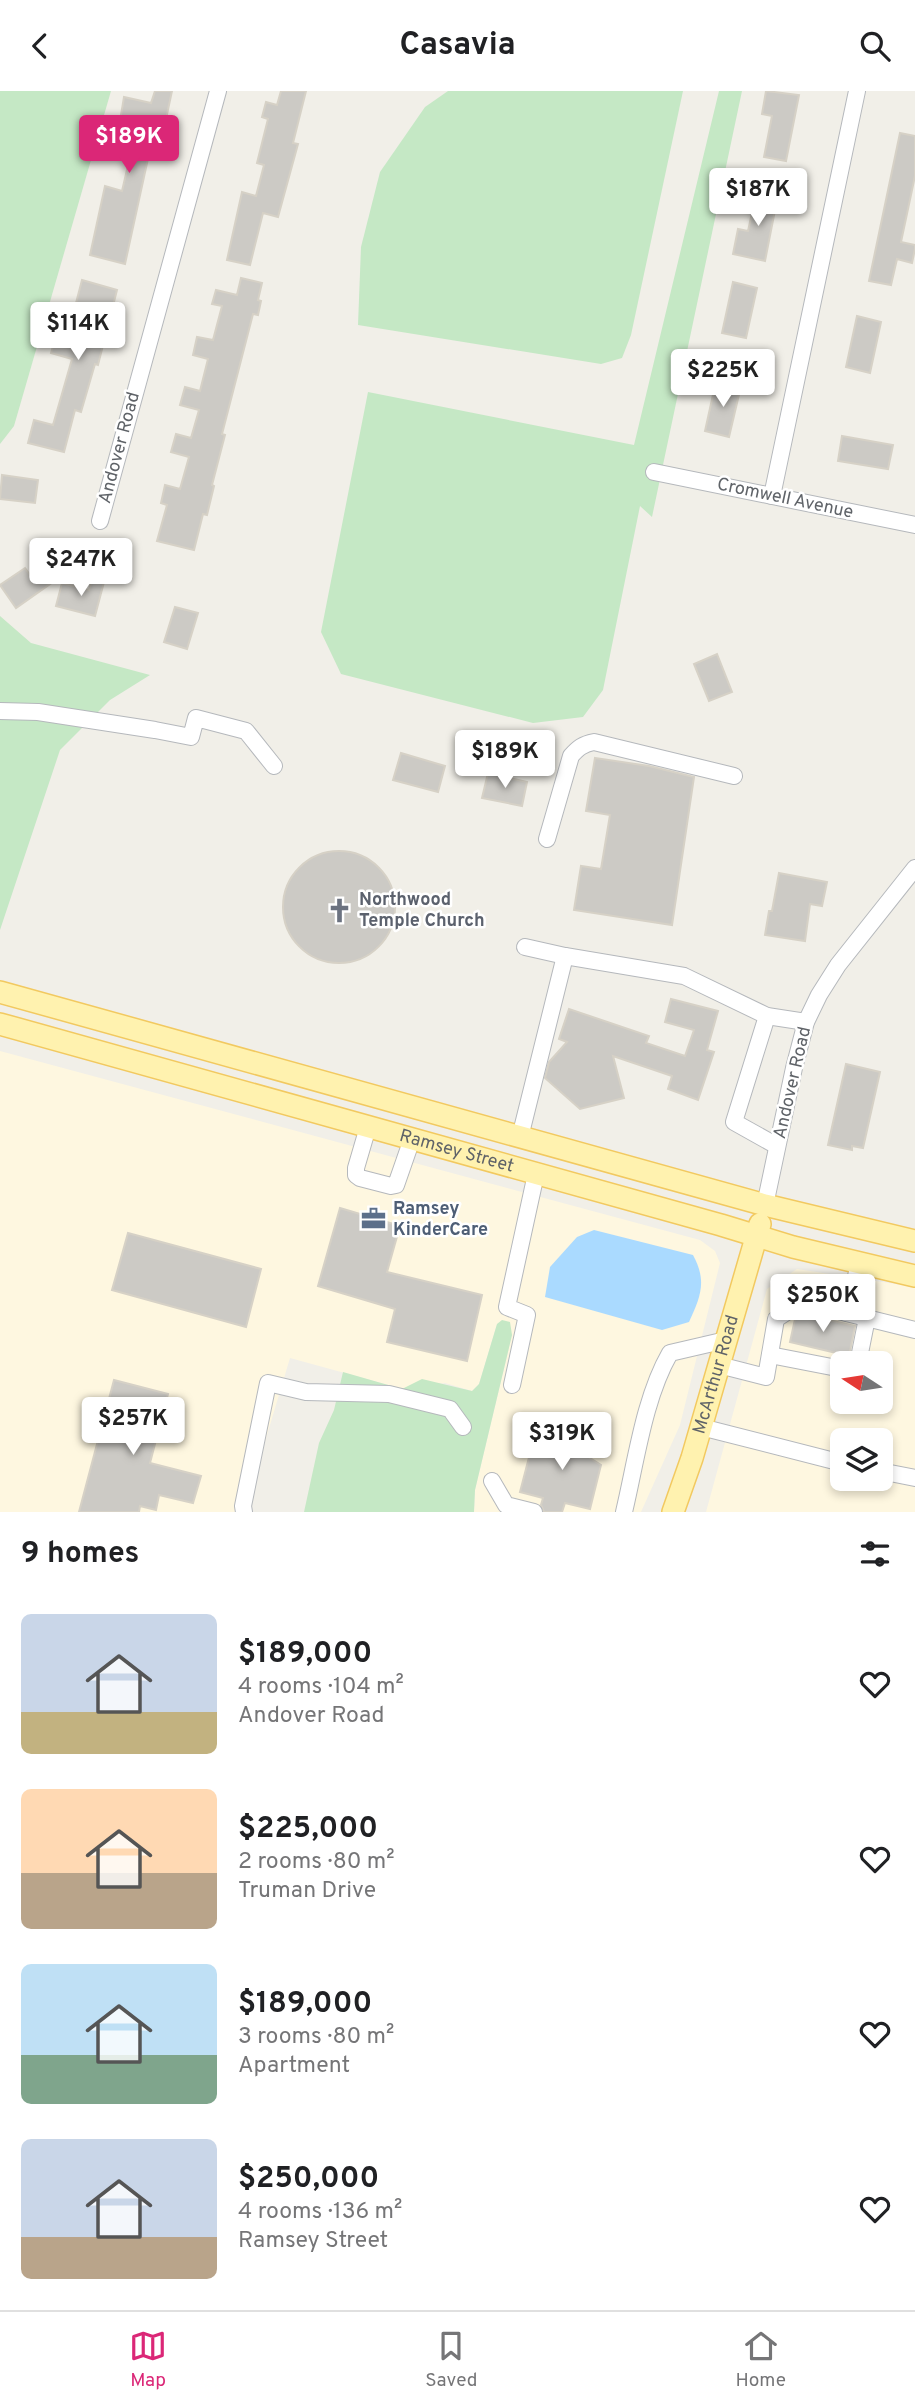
<!DOCTYPE html>
<meta charset="utf-8">
<style>
body{margin:0;font-family:Overpass,sans-serif;background:#f6f6f6;color:#202124;height:100vh;display:flex;flex-direction:column;font-size:26px;white-space:nowrap}
*{box-sizing:border-box;margin:0}
p{font-size:23px;color:#757577}
.icon{flex:none;width:38px;height:38px;fill:none;stroke:currentColor;stroke-width:2;stroke-linecap:round;stroke-linejoin:round}
.map{position:relative;height:1421px;overflow:hidden}
.panel{display:flex;flex-direction:column;background:#fff;flex:1}
.panel>*{flex:none}
.needle{width:46px;rotate:282deg}
.controls{position:absolute;left:830px;top:1260px;display:grid;gap:14px}
.controls a{display:grid;place-items:center;width:63px;height:63px;border-radius:10px;background:#fff;box-shadow:0 4px 10px #0003;font-size:35px}
.price{position:absolute;translate:-50% -60px;padding:0 16px;border-radius:7px;background:#fff;color:#222;font-size:23px;line-height:46px;filter:drop-shadow(0 2px 4px #0008)}
.price::after{content:'';position:absolute;left:50%;top:42px;width:21px;height:16px;margin-left:-10px;background:inherit;clip-path:polygon(0 0,100% 0,50% 100%)}
.price.on{background:#db2777;color:#fff}
ul{padding:0;list-style:none}
li{display:flex;align-items:center;gap:21px;height:175px;padding:0 21px}
li span{display:grid;place-items:center;flex:none;width:196px;height:140px;border-radius:10px;color:#555}
li>.icon{margin-inline-start:auto}
span .icon{width:84px;height:84px;fill:#fffc;stroke-width:1}
li b{font-size:30px}
h2{display:flex;justify-content:space-between;align-items:center;height:84px;padding:0 21px;font-size:30px}
header{display:flex;justify-content:space-between;align-items:center;height:91px;padding:0 21px;background:#fff;font-size:32px;font-weight:700}
.tabs{display:flex;justify-content:space-around;align-items:center;height:98px;border-top:2px solid #e0e0e0;background:#fff;font-size:19px;color:#757577}
.tabs a{display:grid;justify-items:center;gap:4px}
.tabs .on{color:#db2777}
.map>svg:first-child{display:block}
.commercial{fill:#fef7e0;fill-rule:evenodd}
.green{fill:#c5e8c5}
.water{fill:#aadaff}
.building{fill:#cccac5;stroke:#d6d1c6;stroke-width:2}
.lines{fill:none;stroke-linecap:round;stroke-linejoin:round}
.minor-casing{stroke:#b5b8bc;stroke-width:18}
.major-casing{stroke:#f2c960;stroke-width:24}
.minor{stroke:#fff;stroke-width:16}
.major{stroke:#fff2af;stroke-width:21}
.labels{text-anchor:middle;dominant-baseline:central;stroke-width:5;stroke-linejoin:round;paint-order:stroke}
.street-label{font-size:18px;fill:#5f6368;stroke:#fff}
.worship-label{font-size:18px;font-weight:bold;fill:#5b616d;stroke:#fff;text-anchor:start}
.service-label{font-size:18px;font-weight:bold;fill:#4e5e75;stroke:#fff;text-anchor:start}
</style>
<header><svg class="icon" aria-label="back" viewBox="0 0 24 24"><path d="M15 5l-7 7 7 7"/></svg>Casavia<svg class="icon" aria-label="search" viewBox="0 0 24 24"><circle cx="10" cy="10" r="6"/><path d="M15 15l6 6"/></svg></header>
<div class="map">
<svg width="915" height="1421" viewBox="0 0 915 1421">
<rect width="100%" height="100%" fill="#f1efe8"/>
<g class="commercial">
<path d="M0 960 700 1149 715 1160 720 1172 680 1334 641 1421H474L475 1399 512 1244 497 1233 479 1293 472 1300 445 1292 403 1298 290 1267 244 1421H0Z"/>
<path d="M797 1178 915 1196V1421H706L767 1198ZM842 1272H880V1311H842ZM842 1349H880V1388H842Z"/>
</g>
<g class="green">
<path d="M0 0H111L14 335 0 353Z"/>
<path d="M448 0H683L631 244 622 267 601 273 358 234 361 156 380 81 425 16Z"/>
<path d="M719 0H742L652 426 640 415 603 599 583 626 533 632 341 583 321 541 368 301 634 354Z"/>
<path d="M0 525 31 552 150 584 110 609 60 659 0 839Z"/>
<path d="M502 1229 510 1231 512 1244 475 1399 474 1421H304L319 1352 334 1319 343 1281 402 1298 422 1288 472 1300 479 1293 497 1233Z"/>
</g>
<path class="water" d="M594 1139 693 1164C707 1190 701 1205 689 1231L662 1239 545 1206 550 1176 577 1146Z"/>
<g class="building">
<path d="M155 0H172L163 42 154 40 125 173 90 164 105 95 122 100 129 70 114 66 124 6 151 12Z"/>
<path d="M281 0H306L293 52 298 53 278 126 263 122 250 174 227 169 242 101 256 105 264 74 257 72 268 28 262 26 266 11 277 14Z"/>
<path d="M766 0 799 4 786 70 764 66 772 25 762 23Z"/>
<path d="M900 42 915 45V85L901 151 915 154V158L912 172 897 168 891 194 869 190Z"/>
<path d="M757 99 778 104 765 170 733 163 738 138 748 140Z"/>
<path d="M241 187 262 192 258 209 261 210 258 224 253 223 222 343 225 344 212 394 214 395 207 424 203 423 194 459 157 450 167 414 161 412 165 394 180 398 189 366 171 361 176 343 191 347 199 319 180 314 185 296 200 300 208 268 193 264 197 246 213 249 222 215 212 213 216 199 237 204Z"/>
<path d="M82 189 117 199 98 274 95 273 81 321 75 319 64 361 28 352 34 329 53 334 72 268 51 262 56 244 71 248 80 213 76 212Z"/>
<path d="M733 191 757 197 746 247 722 242Z"/>
<path d="M857 225 881 231 870 282 846 276Z"/>
<path d="M716 290 741 295 729 346 705 340Z"/>
<path d="M842 345 893 354 888 378 838 370Z"/>
<path d="M2 384 38 389 35 412 0 408Z"/>
<path d="M25 477 34 489 46 480 53 491 16 517 0 494Z"/>
<path d="M92 488 104 491 95 525 56 515 62 492 89 499Z"/>
<path d="M175 516 198 522 187 558 164 551Z"/>
<path d="M717 563 732 601 709 610 694 573Z"/>
<path d="M401 662 445 675 438 701 393 689Z"/>
<path d="M595 667 649 675 694 686 672 834 574 819 581 775 601 778 610 724 586 720Z"/>
<path d="M488 682 527 691 522 715 482 707Z"/>
<circle cx="339" cy="816" r="56"/>
<path d="M779 782 827 791 822 815 810 813 805 850 765 844 769 820H772Z"/>
<path d="M671 908 718 920 707 959 714 961 698 1009 668 998 672 985 613 965 624 1007 580 1018 545 987 549 971 567 951 559 948 569 918 649 945 646 952 685 965 694 939 665 931Z"/>
<path d="M846 973 880 981 863 1057 852 1055V1059L828 1054Z"/>
<path d="M340 1117 400 1135 387 1181 482 1204 467 1270 387 1251 395 1218 318 1195Z"/>
<path d="M128 1142 261 1178 246 1236 112 1199Z"/>
<path d="M803 1223 855 1235 849 1265 790 1251 795 1228Z"/>
<path d="M114 1289 168 1303 150 1372 201 1385 193 1412 159 1404 156 1419 140 1415 139 1421H79Z"/>
<path d="M548 1339 594 1350 590 1367 601 1374 590 1418 565 1412 562 1421H544L541 1414 543 1407 520 1401 533 1351 544 1354Z"/>
</g>
<g class="lines">
<defs>
<g id="minor">
<path d="M654 381 915 434"/>
<path d="M772 405 857 0"/>
<path d="M100 430 218 0"/>
<path d="M0 620 38 621 155 639 191 646 196 627 246 640 274 675"/>
<path d="M547 748 571 665C578 657 583 653 594 651L734 685"/>
<path d="M525 856 565 865"/>
<path d="M767 925 734 1031 777 1055"/>
<path d="M368 1036 356 1077V1084L360 1087 391 1095 396 1094 412 1048"/>
<path d="M520 1046 565 865 684 885 767 925 806 931"/>
<path d="M765 1114 794 977 806 931 819 904 838 874 915 777"/>
<path d="M847 1222 859 1173"/>
<path d="M770 1264 842 1278"/>
<path d="M858 1272 867 1227"/>
<path d="M719 1274 766 1286 776 1228 802 1211 915 1239"/>
<path d="M512 1294 527 1224 507 1216 536 1083"/>
<path d="M701 1336 842 1372"/>
<path d="M880 1380 915 1387"/>
<path d="M492 1390 506 1414 534 1421"/>
<path d="M244 1421 243 1415 268 1292 306 1301 389 1303 450 1318 463 1336"/>
<path d="M624 1421C636 1371 644 1307 670 1262L726 1249"/>
</g>
<g id="major">
<path d="M0 901 765 1114 915 1150"/>
<path id="s1" d="M0 933 721 1134 793 1156 915 1185"/>
<path id="s2" d="M673 1421 692 1367 760 1133"/>
</g>
</defs>
<use href="#minor" class="minor-casing"/>
<use href="#major" class="major-casing"/>
<use href="#minor" class="minor"/>
<use href="#major" class="major"/>
</g>
<defs>
<symbol id="church-bare" viewBox="-9 -9 18 18"><path d="M-1.2-6h2.4v3.5h3.3v2.4h-3.3V6h-2.4V-.1h-3.3v-2.4h3.3Z" fill="#6b7280" stroke="#fff" stroke-width="2.5" paint-order="stroke"/></symbol>
<symbol id="office-bare" viewBox="-9 -9 18 18"><path d="M-6-3h4V-5.5h4V-3h4V5H-6ZM-1-4.5V-3h2v-1.5ZM-6 0V1H6V0Z" fill="#5c6f8a" stroke="#fff" stroke-width="2.5" paint-order="stroke"/></symbol>
</defs>
<g fill-rule="evenodd">
<use href="#church-bare" x="322" y="802" width="35" height="35"/>
<use href="#office-bare" x="356" y="1110" width="35" height="35"/>
</g>
<g class="labels">
<g class="street-label">
<text transform="translate(120 357) rotate(-75)">Andover Road</text>
<text transform="translate(785 408) rotate(12)">Cromwell Avenue</text>
<text transform="translate(793 992) rotate(-77)">Andover Road</text>
<text stroke="none"><textPath href="#s1" startOffset="474">Ramsey Street</textPath></text>
<text stroke="none"><textPath href="#s2" startOffset="144">McArthur Road</textPath></text>
</g>
<g class="worship-label">
<text x="359" y="809">Northwood<tspan x="359" dy="21">Temple Church</tspan></text>
</g>
<g class="service-label">
<text x="393" y="1118">Ramsey<tspan x="393" dy="21">KinderCare</tspan></text>
</g>
</g>
</svg>
<div class="controls">
<a><svg class="needle" viewBox="-14 -14 28 28"><path d="M0-13l5 13h-10z" fill="#e53935"/><path d="M0 13l5-13h-10z" fill="#757577"/></svg></a>
<a><svg class="icon" aria-label="layers" viewBox="0 0 24 24"><path d="M12 4l9 5-9 5-9-5zM3 14l9 5 9-5"/></svg></a>
</div>
<b class="price on" style="left:129px;top:84px">$189K</b>
<b class="price" style="left:758px;top:137px">$187K</b>
<b class="price" style="left:78px;top:271px">$114K</b>
<b class="price" style="left:723px;top:318px">$225K</b>
<b class="price" style="left:81px;top:507px">$247K</b>
<b class="price" style="left:505px;top:699px">$189K</b>
<b class="price" style="left:823px;top:1243px">$250K</b>
<b class="price" style="left:133px;top:1366px">$257K</b>
<b class="price" style="left:562px;top:1381px">$319K</b>
</div>
<section class="panel">
<h2>9 homes<svg class="icon" aria-label="filters" viewBox="0 0 24 24"><path d="M4 7h16M4 17h16"/><circle cx="9" cy="7" r="2"/><circle cx="15" cy="17" r="2"/></svg></h2>
<ul>
<li><span style="background:linear-gradient(#c9d6e8 70%,#c2b280 0)"><svg class="icon" aria-label="home" viewBox="0 0 24 24"><path d="M3 11l9-7 9 7M6 9v11h12V9"/></svg></span><div><b>$189,000</b><p>4 rooms · 104 m²</p><p>Andover Road</p></div><svg class="icon" aria-label="heart" viewBox="0 0 24 24"><path d="M12 20l-8-8c-3-5 5-10 8-4 3-6 11-1 8 4z"/></svg></li>
<li><span style="background:linear-gradient(#ffd9b3 60%,#b9a48a 0)"><svg class="icon" aria-label="home" viewBox="0 0 24 24"><path d="M3 11l9-7 9 7M6 9v11h12V9"/></svg></span><div><b>$225,000</b><p>2 rooms · 80 m²</p><p>Truman Drive</p></div><svg class="icon" aria-label="heart" viewBox="0 0 24 24"><path d="M12 20l-8-8c-3-5 5-10 8-4 3-6 11-1 8 4z"/></svg></li>
<li><span style="background:linear-gradient(#bfe0f5 65%,#7fa58c 0)"><svg class="icon" aria-label="home" viewBox="0 0 24 24"><path d="M3 11l9-7 9 7M6 9v11h12V9"/></svg></span><div><b>$189,000</b><p>3 rooms · 80 m²</p><p>Apartment</p></div><svg class="icon" aria-label="heart" viewBox="0 0 24 24"><path d="M12 20l-8-8c-3-5 5-10 8-4 3-6 11-1 8 4z"/></svg></li>
<li><span style="background:linear-gradient(#c9d6e8 70%,#b9a48a 0)"><svg class="icon" aria-label="home" viewBox="0 0 24 24"><path d="M3 11l9-7 9 7M6 9v11h12V9"/></svg></span><div><b>$250,000</b><p>4 rooms · 136 m²</p><p>Ramsey Street</p></div><svg class="icon" aria-label="heart" viewBox="0 0 24 24"><path d="M12 20l-8-8c-3-5 5-10 8-4 3-6 11-1 8 4z"/></svg></li>
</ul>
</section>
<nav class="tabs">
<a class="on"><svg class="icon" aria-label="map" viewBox="0 0 24 24"><path d="M3 6l6-2 6 2 6-2v14l-6 2-6-2-6 2zM9 4v14M15 6v14"/></svg>Map</a>
<a><svg class="icon" aria-label="saved" viewBox="0 0 24 24"><path d="M7 4h10v16l-5-4-5 4z"/></svg>Saved</a>
<a><svg class="icon" aria-label="home" viewBox="0 0 24 24"><path d="M3 11l9-7 9 7M6 9v11h12V9"/></svg>Home</a>
</nav>
